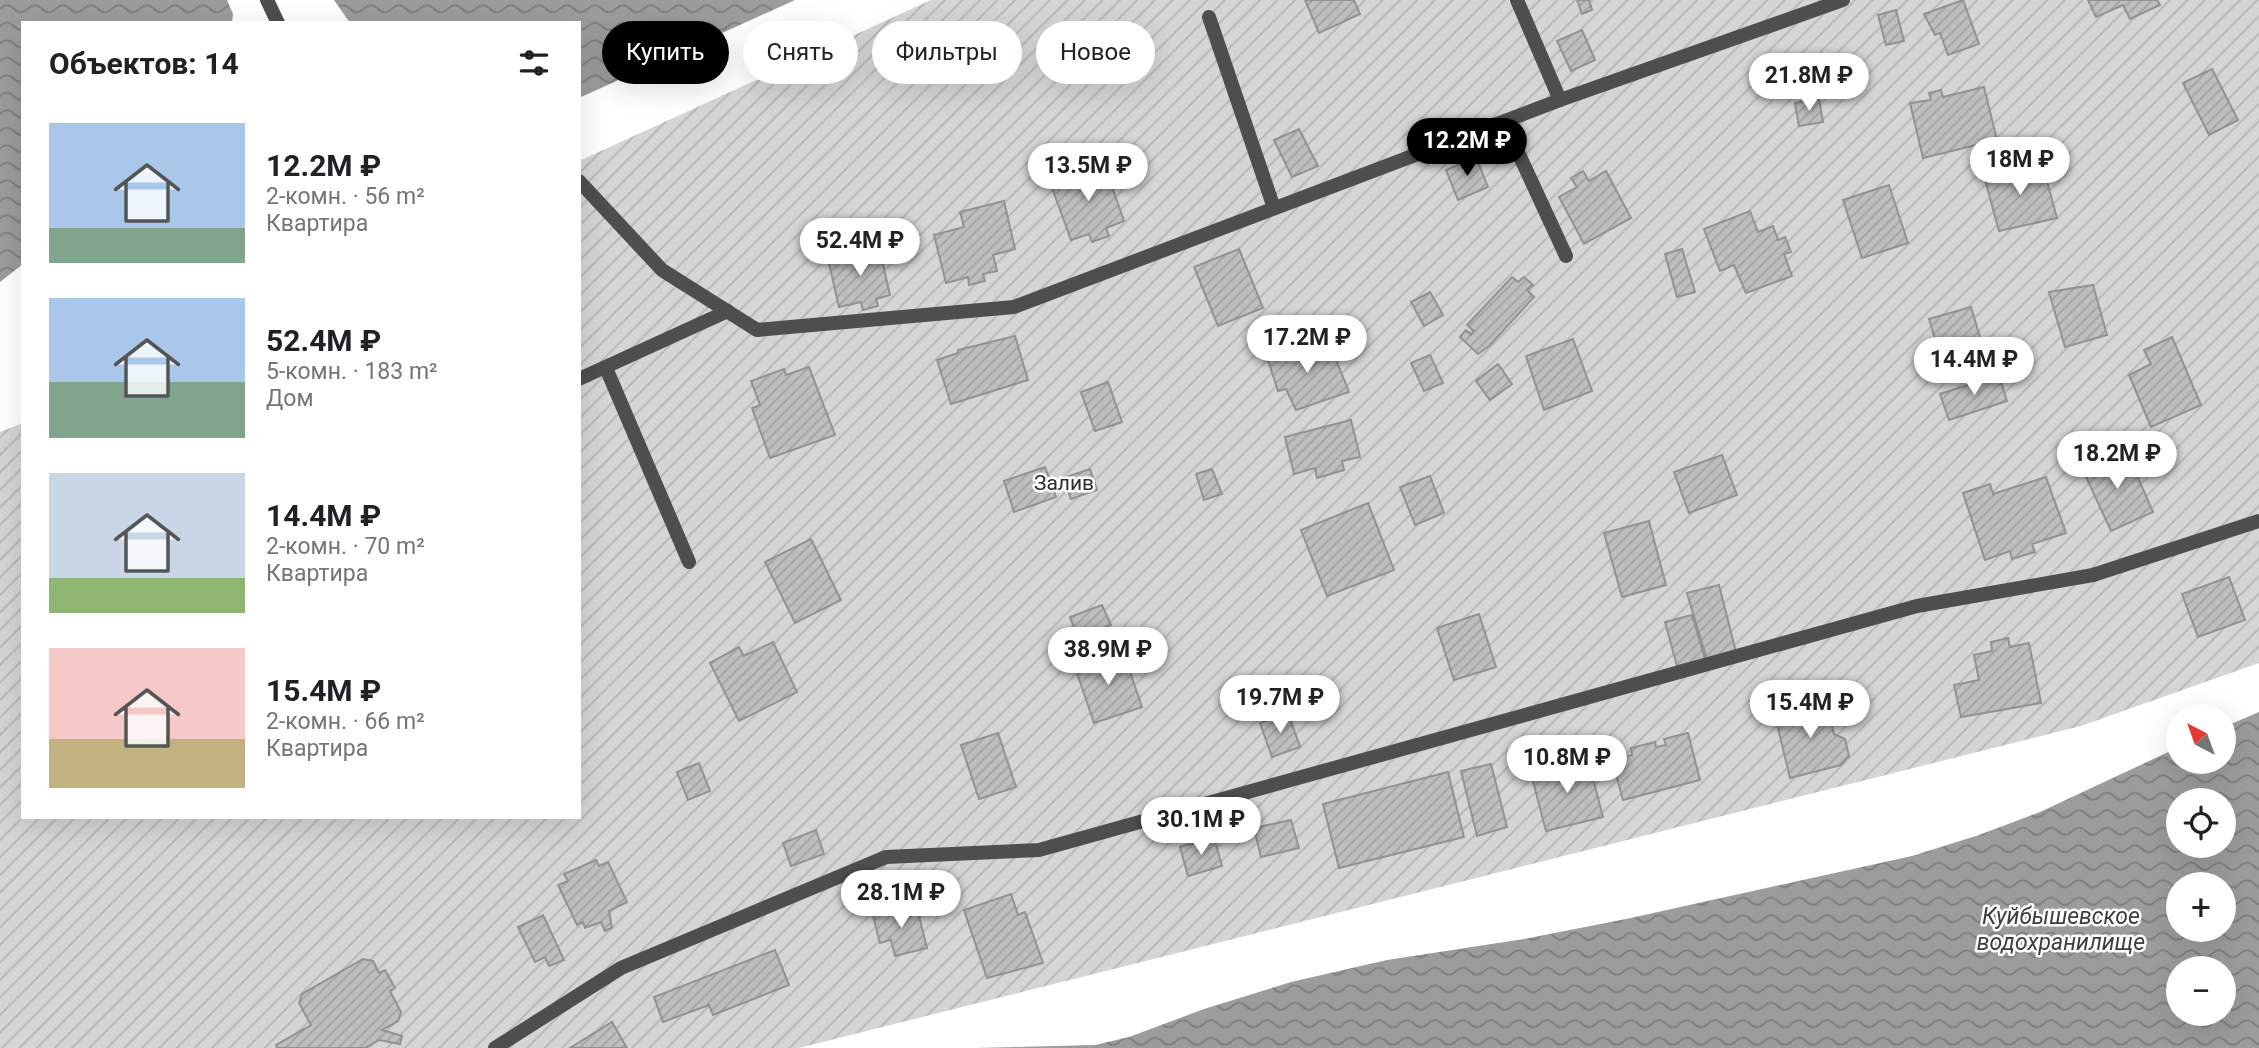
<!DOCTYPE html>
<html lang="ru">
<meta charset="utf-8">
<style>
body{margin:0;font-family:Roboto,sans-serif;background:#f6f6f6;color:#202124;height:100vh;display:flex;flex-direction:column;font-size:26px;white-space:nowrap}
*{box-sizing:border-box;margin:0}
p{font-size:23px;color:#757577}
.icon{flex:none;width:38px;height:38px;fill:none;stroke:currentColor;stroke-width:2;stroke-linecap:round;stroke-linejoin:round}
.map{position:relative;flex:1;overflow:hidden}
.side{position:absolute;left:21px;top:21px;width:560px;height:798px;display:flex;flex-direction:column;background:#fff;border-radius:0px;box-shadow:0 7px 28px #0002}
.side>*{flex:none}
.top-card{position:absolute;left:602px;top:21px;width:665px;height:63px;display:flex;gap:14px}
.needle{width:46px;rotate:319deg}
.fabs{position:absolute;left:2166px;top:704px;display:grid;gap:14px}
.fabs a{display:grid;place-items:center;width:70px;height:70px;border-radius:50%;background:#fff;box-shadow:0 7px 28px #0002;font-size:35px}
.price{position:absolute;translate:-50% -60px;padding:0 16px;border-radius:24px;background:#fff;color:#222;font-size:23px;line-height:46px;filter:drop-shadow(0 2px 4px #0008)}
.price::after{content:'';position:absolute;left:50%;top:42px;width:21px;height:16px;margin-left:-10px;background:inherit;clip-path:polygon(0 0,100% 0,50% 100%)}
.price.selected{background:#000;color:#fff}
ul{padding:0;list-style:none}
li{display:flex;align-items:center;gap:21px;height:175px;padding:0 28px}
li span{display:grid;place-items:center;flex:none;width:196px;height:140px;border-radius:0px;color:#555}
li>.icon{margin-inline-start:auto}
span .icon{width:84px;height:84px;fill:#fffc;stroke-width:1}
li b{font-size:30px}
h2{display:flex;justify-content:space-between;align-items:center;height:84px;padding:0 28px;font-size:30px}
.pill{padding:0 24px;border-radius:32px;background:#fff;box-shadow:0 7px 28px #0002;font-size:24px;line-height:63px}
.pill.selected{background:#000;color:#fff}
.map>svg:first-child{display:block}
.garden{fill:url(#garden-furrows)}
.water{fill:url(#water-waves);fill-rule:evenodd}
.building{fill:url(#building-hatch);stroke:#929292;stroke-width:2}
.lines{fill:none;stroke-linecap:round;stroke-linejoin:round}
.service{stroke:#4e4e4e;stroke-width:14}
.labels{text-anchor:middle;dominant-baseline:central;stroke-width:5;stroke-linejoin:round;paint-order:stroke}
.park-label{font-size:21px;fill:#2c2c2c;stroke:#fff}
.water-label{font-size:23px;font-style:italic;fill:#3d3d3d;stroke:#fff}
</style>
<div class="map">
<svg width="2259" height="1048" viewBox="0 0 2259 1048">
<defs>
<pattern id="garden-furrows" width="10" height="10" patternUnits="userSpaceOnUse" patternTransform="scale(1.75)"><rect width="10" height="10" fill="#d5d5d5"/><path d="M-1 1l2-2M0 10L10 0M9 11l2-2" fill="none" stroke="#b5b5b5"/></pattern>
<pattern id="water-waves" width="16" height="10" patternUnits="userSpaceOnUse" patternTransform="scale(1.75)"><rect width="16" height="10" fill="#9c9c9c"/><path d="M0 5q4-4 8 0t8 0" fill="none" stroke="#7d7d7d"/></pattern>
<pattern id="building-hatch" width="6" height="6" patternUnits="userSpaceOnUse" patternTransform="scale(1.75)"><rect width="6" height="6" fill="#bebebe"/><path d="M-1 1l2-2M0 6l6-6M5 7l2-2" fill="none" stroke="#a2a2a2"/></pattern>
</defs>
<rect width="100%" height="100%" fill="#fff"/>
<path class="garden" d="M931 0H2259V663L2081 726 799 1048H0V432L23 423V817H579V161Z"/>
<g class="water">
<path d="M0 0H227L233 14 232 23H23V264L0 282Z"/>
<path d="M334 0H795L579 98V23H350Z"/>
<path d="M2259 712V1048H974L1095 1045 1129 1037 1204 1009 1291 982 1387 960 1524 939 1626 919 1912 856 1979 835 2040 812 2179 747V761H2224V727ZM2179 800H2224V845H2179ZM2179 884H2224V929H2179ZM2179 968H2224V1013H2179Z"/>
</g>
<g class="building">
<path d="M1305 0H1354L1360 14 1319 33Z"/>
<path d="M1577 0H1589L1592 10 1582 14Z"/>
<path d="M1963 0 1979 44 1948 55 1940 33 1935 35 1924 14Z"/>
<path d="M2088 0H2157L2160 5 2130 19 2123 5 2096 17Z"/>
<path d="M1896 10 1904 41 1886 45 1878 15Z"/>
<path d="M1582 30 1595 60 1571 71 1557 41Z"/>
<path d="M2212 69 2238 120 2209 135 2183 83Z"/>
<path d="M1984 87 1997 140 1923 158 1910 103 1931 100 1929 93 1941 90 1943 97Z"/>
<path d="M1819 99 1823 122 1799 126 1795 103Z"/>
<path d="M1299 129 1318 166 1292 177 1274 140Z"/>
<path d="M1476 157 1488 187 1458 200 1446 170Z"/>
<path d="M2042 163 2057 218 1999 231 1984 176Z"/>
<path d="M1104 164 1124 221 1106 228 1109 236 1092 242 1089 234 1071 240 1050 182Z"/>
<path d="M1583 171 1589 181 1606 171 1631 218 1584 244 1559 197 1577 187 1571 178Z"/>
<path d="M1889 185 1908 243 1862 258 1843 200Z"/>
<path d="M1004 201 1015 249 993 255 997 271 983 274 985 281 969 285 968 277 946 283 934 235 964 227 960 212Z"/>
<path d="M1750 211 1758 232 1773 226 1778 240 1785 237 1791 252 1784 254 1792 276 1746 293 1734 265 1720 271 1704 229Z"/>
<path d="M879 247 890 295 876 299 878 306 863 310 861 302 839 307 828 259Z"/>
<path d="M1239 249 1263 308 1218 326 1194 267Z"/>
<path d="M1682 249 1695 292 1677 297 1665 254Z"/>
<path d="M1512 277 1518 282 1524 277 1533 285 1527 290 1534 297 1489 346 1478 354 1460 337 1466 330 1471 335 1474 331 1467 325Z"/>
<path d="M2093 285 2107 335 2065 347 2049 292Z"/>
<path d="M1430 292 1443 315 1424 326 1411 302Z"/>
<path d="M1971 307 1985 354 1943 366 1929 319Z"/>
<path d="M1015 336 1028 380 951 404 937 360 958 353V350Z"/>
<path d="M2172 337 2201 405 2151 427 2129 375 2151 364 2144 350Z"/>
<path d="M1573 339 1592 391 1544 410 1526 356Z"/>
<path d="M1287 344 1299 348 1301 353 1330 345 1349 392 1296 410 1286 389 1278 391 1268 360 1273 348Z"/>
<path d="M1430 355 1443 383 1424 391 1411 363Z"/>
<path d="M1498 364 1512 384 1490 400 1476 381Z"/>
<path d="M809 367 835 435 770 458 752 408 760 405 751 381 784 369 786 375Z"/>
<path d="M1999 375 2007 401 1949 420 1940 394Z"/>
<path d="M1108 382 1122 422 1095 431 1081 392Z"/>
<path d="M1351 420 1360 457 1342 461 1344 470 1317 478 1315 468 1294 474 1285 437Z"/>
<path d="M2110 453 2117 468 2131 462 2153 512 2111 531 2081 466Z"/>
<path d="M1722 455 1737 495 1689 513 1674 472Z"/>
<path d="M1045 467 1056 497 1014 512 1004 481Z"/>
<path d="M1090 469 1097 490 1071 499 1063 478Z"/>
<path d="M1212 469 1222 494 1204 500 1196 474Z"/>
<path d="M1430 476 1444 513 1415 525 1400 487Z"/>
<path d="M2046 477 2066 533 2032 544 2035 552 2012 559 2010 551 1985 560 1963 493 1990 484 1993 494Z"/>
<path d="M1368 503 1394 570 1327 596 1301 530Z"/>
<path d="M1649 521 1666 585 1622 597 1604 533Z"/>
<path d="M811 539 841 600 795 623 765 562Z"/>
<path d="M2229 577 2245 620 2198 637 2182 594Z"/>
<path d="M1719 585 1736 652 1707 660 1687 593Z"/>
<path d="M1102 605 1111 625 1078 638 1070 617Z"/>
<path d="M1479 614 1496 667 1454 680 1437 628Z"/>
<path d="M1692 615 1705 659 1677 666 1665 622Z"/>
<path d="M2008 638 2010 647 2029 643 2041 703 1961 717 1954 685 1979 680 1974 655 1992 651 1991 642Z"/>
<path d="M773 642 797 692 739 721 710 663 739 647 744 656Z"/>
<path d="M1123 651 1142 707 1094 723 1075 667Z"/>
<path d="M1819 697 1821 705 1826 704 1834 734 1845 739 1849 756 1841 765 1790 778 1775 716 1805 709 1804 700Z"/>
<path d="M1288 713 1300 747 1272 757 1260 723Z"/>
<path d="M998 733 1016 787 979 799 961 745Z"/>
<path d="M1688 733 1700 780 1623 800 1612 760 1632 755 1631 748 1655 742 1656 747 1666 745 1664 739Z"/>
<path d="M1588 759 1603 817 1546 831 1531 774Z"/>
<path d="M699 763 710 791 688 800 677 772Z"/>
<path d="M1491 764 1507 827 1477 836 1461 771Z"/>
<path d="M1448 772 1464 837 1339 868 1323 804Z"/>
<path d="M1291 820 1299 848 1261 857 1254 828Z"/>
<path d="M816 830 824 854 791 866 783 843Z"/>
<path d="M1214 837 1222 866 1188 876 1180 847Z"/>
<path d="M596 860 599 866 608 862 627 902 609 911 612 928 605 931 601 922 585 928 583 922 577 925 558 885 568 881 564 874Z"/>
<path d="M1011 894 1018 915 1025 912 1043 963 987 978 964 910Z"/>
<path d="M916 904 927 948 895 956 891 940 880 943 873 916Z"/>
<path d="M543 915 564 960 549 966 545 957 535 962 518 927Z"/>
<path d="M775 950 789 985 713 1015 709 1005 663 1022 654 997Z"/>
<path d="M363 959 373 961 379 973 385 970 395 988 390 991 401 1012 398 1021 382 1030 402 1036 400 1044 379 1040 365 1048H277L276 1045 311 1025 299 1003 302 994Z"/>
<path d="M612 1022 627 1048H570Z"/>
</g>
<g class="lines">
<g class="service">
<path d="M267 0 278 23"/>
<path d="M1517 0 1560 100"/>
<path d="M1209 17 1274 208"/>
<path d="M1504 122 1566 256"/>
<path d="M579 181 662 270 757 330 1014 307 1560 100 1843 0"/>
<path d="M606 368 689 562"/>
<path d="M579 379 728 311"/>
<path d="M495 1048 621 968 886 857 1039 850 1917 606 2093 575 2259 521"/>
</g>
</g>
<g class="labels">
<g class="park-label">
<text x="1064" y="483">Залив</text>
</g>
<g class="water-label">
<text x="2061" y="916">Куйбышевское<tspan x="2061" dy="26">водохранилище</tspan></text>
</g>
</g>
</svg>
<div class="fabs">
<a><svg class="needle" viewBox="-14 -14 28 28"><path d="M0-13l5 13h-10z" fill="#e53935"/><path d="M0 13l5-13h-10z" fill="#757577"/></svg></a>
<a><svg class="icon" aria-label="locate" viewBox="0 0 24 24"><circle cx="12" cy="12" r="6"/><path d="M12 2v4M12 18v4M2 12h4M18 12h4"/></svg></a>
<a>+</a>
<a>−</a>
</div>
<b class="price" style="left:1809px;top:113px">21.8M ₽</b>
<b class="price selected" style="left:1467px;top:178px">12.2M ₽</b>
<b class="price" style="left:2020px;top:197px">18M ₽</b>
<b class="price" style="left:1088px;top:203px">13.5M ₽</b>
<b class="price" style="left:860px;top:278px">52.4M ₽</b>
<b class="price" style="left:1307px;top:375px">17.2M ₽</b>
<b class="price" style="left:1974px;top:397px">14.4M ₽</b>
<b class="price" style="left:2117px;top:491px">18.2M ₽</b>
<b class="price" style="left:1108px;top:687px">38.9M ₽</b>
<b class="price" style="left:1280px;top:735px">19.7M ₽</b>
<b class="price" style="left:1810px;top:740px">15.4M ₽</b>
<b class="price" style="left:1567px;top:795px">10.8M ₽</b>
<b class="price" style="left:1201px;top:857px">30.1M ₽</b>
<b class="price" style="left:901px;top:930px">28.1M ₽</b>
<div class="top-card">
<a class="pill selected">Купить</a>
<a class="pill">Снять</a>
<a class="pill">Фильтры</a>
<a class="pill">Новое</a>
</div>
<section class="side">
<h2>Объектов: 14<svg class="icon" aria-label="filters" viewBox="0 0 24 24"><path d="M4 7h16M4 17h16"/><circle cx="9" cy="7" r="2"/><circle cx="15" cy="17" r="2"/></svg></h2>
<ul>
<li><span style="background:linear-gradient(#a9c7e8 75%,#7fa58c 0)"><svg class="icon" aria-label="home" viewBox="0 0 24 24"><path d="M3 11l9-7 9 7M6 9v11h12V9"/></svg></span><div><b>12.2M ₽</b><p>2-комн. · 56 m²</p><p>Квартира</p></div></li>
<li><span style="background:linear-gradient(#a9c7e8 60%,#7fa58c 0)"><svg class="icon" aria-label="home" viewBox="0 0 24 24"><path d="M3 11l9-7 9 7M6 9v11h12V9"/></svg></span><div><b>52.4M ₽</b><p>5-комн. · 183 m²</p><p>Дом</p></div></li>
<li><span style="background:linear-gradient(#c9d6e8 75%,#8fb573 0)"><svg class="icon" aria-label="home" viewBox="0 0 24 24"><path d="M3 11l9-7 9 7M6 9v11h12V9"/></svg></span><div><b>14.4M ₽</b><p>2-комн. · 70 m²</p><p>Квартира</p></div></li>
<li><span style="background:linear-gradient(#f6c9c9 65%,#c2b280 0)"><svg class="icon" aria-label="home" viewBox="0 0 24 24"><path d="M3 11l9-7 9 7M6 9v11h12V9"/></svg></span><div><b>15.4M ₽</b><p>2-комн. · 66 m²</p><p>Квартира</p></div></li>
</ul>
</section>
</div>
